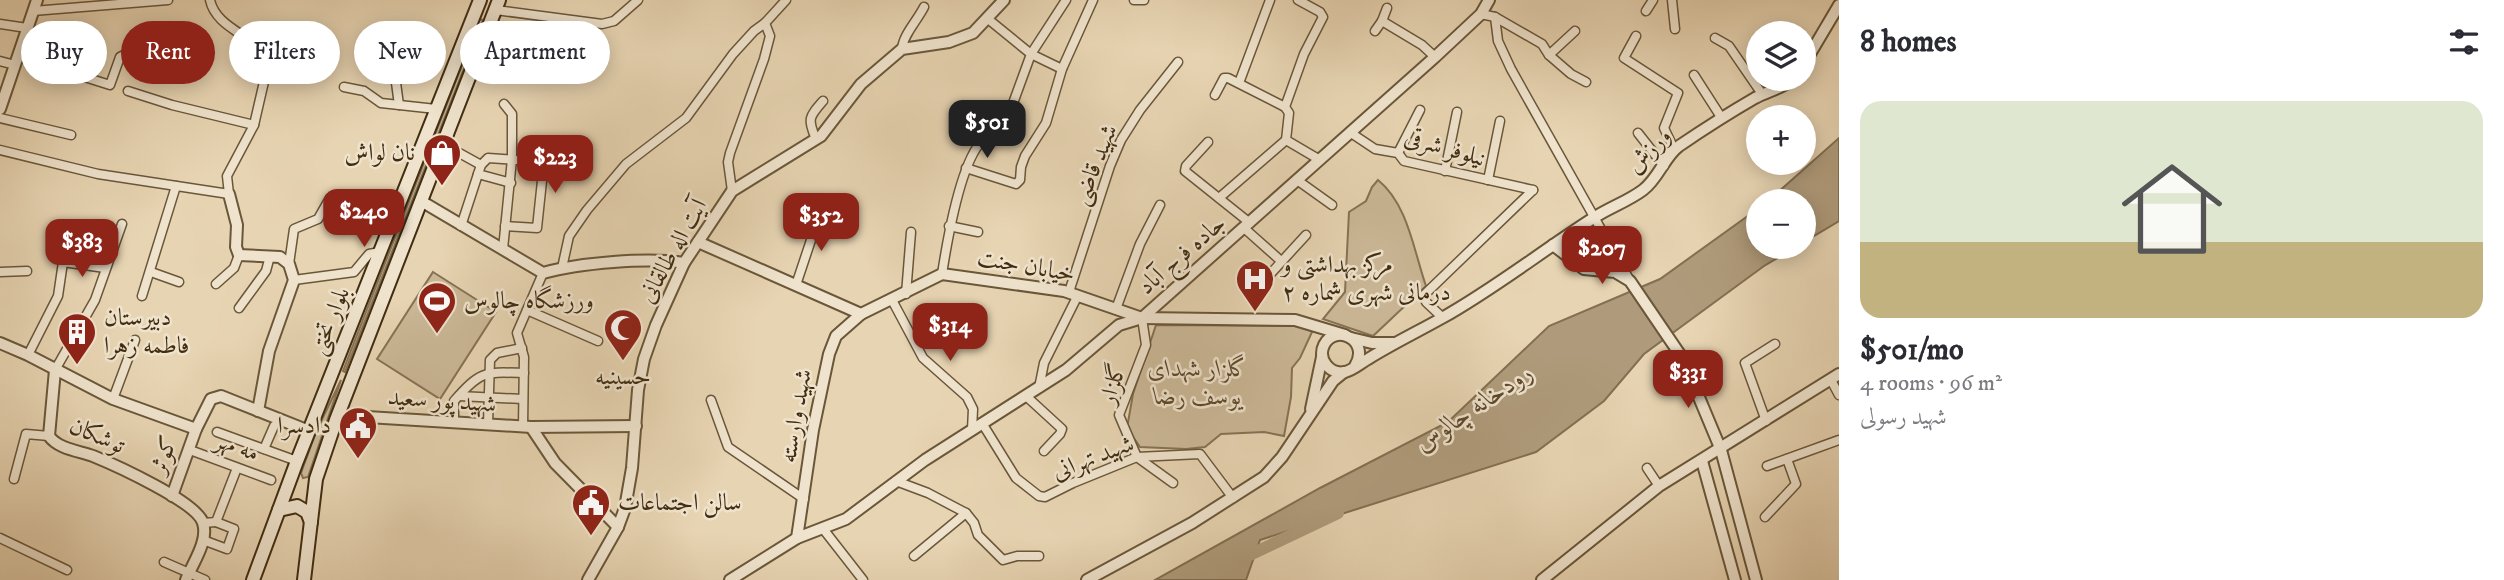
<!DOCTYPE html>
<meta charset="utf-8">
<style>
body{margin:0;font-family:"IM FELL DW Pica",Amiri,serif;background:#f2f2f3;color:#2b2b33;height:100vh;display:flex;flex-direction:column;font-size:26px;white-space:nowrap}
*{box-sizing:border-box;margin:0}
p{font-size:23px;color:#7c7c81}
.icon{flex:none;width:38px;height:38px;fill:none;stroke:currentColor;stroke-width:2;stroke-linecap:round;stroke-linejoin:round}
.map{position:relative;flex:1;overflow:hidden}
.side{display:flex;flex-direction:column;background:#fff;width:665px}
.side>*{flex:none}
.banner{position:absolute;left:21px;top:21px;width:665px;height:63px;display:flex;gap:14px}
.buttons{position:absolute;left:1746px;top:21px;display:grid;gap:14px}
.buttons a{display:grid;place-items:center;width:70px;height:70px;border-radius:50%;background:#fff;box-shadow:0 4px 18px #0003;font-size:35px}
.price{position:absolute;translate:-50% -60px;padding:0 16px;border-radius:14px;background:#8f2418;color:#fff;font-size:23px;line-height:46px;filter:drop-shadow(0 2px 4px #0008)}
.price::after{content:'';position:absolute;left:50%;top:42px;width:21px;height:16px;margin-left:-10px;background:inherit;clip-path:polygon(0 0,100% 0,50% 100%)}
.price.on{background:#222;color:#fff}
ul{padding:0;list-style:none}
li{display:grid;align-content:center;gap:14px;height:371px;padding:0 21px}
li+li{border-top:2px solid #e1e1e2}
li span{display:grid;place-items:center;height:217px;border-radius:21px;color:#555}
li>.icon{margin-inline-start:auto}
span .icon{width:126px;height:126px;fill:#fffc;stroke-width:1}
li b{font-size:30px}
h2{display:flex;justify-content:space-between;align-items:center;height:84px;padding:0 21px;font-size:30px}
.chip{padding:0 24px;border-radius:32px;background:#fff;box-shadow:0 4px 18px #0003;font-size:24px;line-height:63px}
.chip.on{background:#8f2418;color:#fff}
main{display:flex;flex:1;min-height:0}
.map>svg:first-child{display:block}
.green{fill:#cbb897;stroke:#867254;stroke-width:2}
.water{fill:#af9b7b;stroke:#836f51;stroke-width:2}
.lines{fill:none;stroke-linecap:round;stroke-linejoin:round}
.river{stroke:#af9b7b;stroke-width:12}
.minor-casing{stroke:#6a5739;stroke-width:11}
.tertiary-casing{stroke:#6a5739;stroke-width:14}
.secondary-casing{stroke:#412d11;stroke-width:16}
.minor{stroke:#efe3cd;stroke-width:8}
.tertiary{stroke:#efe3cd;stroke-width:10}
.secondary{stroke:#efe3cd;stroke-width:12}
.labels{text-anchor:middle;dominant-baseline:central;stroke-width:5;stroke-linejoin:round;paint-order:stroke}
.street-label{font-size:24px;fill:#412d11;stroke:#efe3cd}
.poi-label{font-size:24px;fill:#412d11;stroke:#efe3cd;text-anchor:start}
.park-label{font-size:24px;font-style:italic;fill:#5d492c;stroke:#efe3cd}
.water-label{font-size:26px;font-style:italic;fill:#5c482c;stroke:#efe3cd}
</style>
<main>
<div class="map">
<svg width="1839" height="580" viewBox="0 0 1839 580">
<rect width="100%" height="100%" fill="#e7d4b2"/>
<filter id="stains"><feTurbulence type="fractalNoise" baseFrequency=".00286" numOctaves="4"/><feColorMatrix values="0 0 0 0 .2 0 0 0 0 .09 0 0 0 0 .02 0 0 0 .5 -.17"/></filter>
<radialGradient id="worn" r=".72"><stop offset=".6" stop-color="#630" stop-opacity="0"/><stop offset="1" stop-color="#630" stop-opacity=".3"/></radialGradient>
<g class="green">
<path d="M480 19 483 20 345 372 343 371Z"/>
<path d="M1378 180C1408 204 1414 252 1426 286L1373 336 1323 319 1345 292 1349 212 1366 201 1372 187Z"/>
<path d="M433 272 496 312 440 399 377 359Z"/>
<path d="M1156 325 1308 326 1312 332 1300 358 1292 368 1291 397 1284 436 1264 432 1221 434 1205 447 1186 449 1140 447 1127 428 1133 394Z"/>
<path d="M341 380 308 477 303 478 301 473 316 432Z"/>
</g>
<g class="water">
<path d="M1839 138V221L1804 242V201H1768Z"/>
<path d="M1759 208V247H1796L1764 266 1644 354 1604 401 1536 452 1260 540 1246 580H1155L1320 488 1448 422 1549 326 1660 279Z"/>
</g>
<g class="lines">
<path class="river" d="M1241 559 1338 513"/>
<defs>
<g id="minor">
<path d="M1134 0H1144"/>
<path d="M1672 0 1675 29"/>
<path d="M496 10 602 24 614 21 638 0"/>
<path d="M33 11 168 0"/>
<path d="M1646 11 1653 0"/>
<path d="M1481 14 1495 17 1542 44 1549 55 1571 74 1586 82"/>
<path d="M1495 17 1498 41 1511 69 1630 281"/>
<path d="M988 19 1031 54 1062 69"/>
<path d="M1382 21 1387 8"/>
<path d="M0 24 27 28"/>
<path d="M389 31 399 105"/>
<path d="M1375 31 1382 21 1422 45 1435 57"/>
<path d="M1636 36 1624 58 1678 93 1664 128 1674 149"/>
<path d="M1715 38 1729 46 1762 94"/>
<path d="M902 49C903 35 917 21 924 7"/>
<path d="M1549 55 1575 31"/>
<path d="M18 56 110 85 120 57 159 37"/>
<path d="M0 61 15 65"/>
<path d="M1694 75 1721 117"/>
<path d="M1239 83 1270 0"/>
<path d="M344 87 364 91 381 103 436 109"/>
<path d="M128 91 172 105 254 125"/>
<path d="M1215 95 1224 78H1228L1285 107 1289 113 1286 140 1320 160"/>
<path d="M1285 107 1304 54 1323 17 1320 12 1298 0"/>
<path d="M0 118 71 135"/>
<path d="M1351 133 1375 149 1398 153 1404 161 1533 190"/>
<path d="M1638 133 1664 166"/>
<path d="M816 139C807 119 809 117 823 101"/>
<path d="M1208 142 1186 166 1185 171 1250 223"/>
<path d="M443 144 481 165"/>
<path d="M0 150 98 174 229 194 227 176 254 125 269 60C255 35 216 29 210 0"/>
<path d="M1398 153 1420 110"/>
<path d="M966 168 1016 184 1020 180 1021 167 1025 156 1046 123 1062 69 1093 0"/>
<path d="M1445 171 1457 112"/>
<path d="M478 174 511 183"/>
<path d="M1297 180 1332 205"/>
<path d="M1488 180 1500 121"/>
<path d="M732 191 728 162 730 153 764 59 770 36 765 23 786 0"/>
<path d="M1219 198 1286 140"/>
<path d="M461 226 481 165 488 158 544 162 537 228 505 226"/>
<path d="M949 226 978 232"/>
<path d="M1244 228 1281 261"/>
<path d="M503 249 512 159V114L504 104"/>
<path d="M289 264 294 229 318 219 330 198"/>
<path d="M562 268 569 236 587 210 626 164 686 118 733 54 754 31 765 23"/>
<path d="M0 272 27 271"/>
<path d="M151 272 179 282"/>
<path d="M942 274C947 242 961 157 985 138 991 133 999 134 1004 128L1031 54 1066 0"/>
<path d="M294 280 354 272 369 254 380 252"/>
<path d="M216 284 234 268 239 255"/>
<path d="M796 285 820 213"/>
<path d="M1069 292 1110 166 1121 140 1140 110 1178 62"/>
<path d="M906 294 911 232"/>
<path d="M1251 295 1306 235"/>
<path d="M142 296 176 186"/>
<path d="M892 300 923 358 967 397 973 409 972 430"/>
<path d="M239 308 266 271 270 256"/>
<path d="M1116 309 1140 244 1160 205"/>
<path d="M527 310 598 341"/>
<path d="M1142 318 1146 345 1119 415 1137 457 1173 483"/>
<path d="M1443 318 1426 302 1424 295 1533 190"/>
<path d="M28 355 58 296 63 262 105 268"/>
<path d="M55 370 95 300 122 224"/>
<path d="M1831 380 1839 395"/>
<path d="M1039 388 1044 363 1078 295"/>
<path d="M459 396 523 399"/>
<path d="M1026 396 1062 429 1060 434 1044 451"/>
<path d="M113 399 135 340"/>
<path d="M711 400 728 447 804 499"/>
<path d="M1766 421 1745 363 1775 344"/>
<path d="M454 422V401C481 370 485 372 524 373"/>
<path d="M982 423 1016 478 1039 496 1045 497 1073 483 1137 457 1200 454 1233 498"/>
<path d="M488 424 490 360 497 353 522 348"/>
<path d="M523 427 524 357 517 333 543 273"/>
<path d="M217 432 297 461"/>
<path d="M264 449 274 426"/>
<path d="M190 450 271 480"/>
<path d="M1767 466 1839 440"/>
<path d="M1647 468 1659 486"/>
<path d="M14 479 26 434 49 436"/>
<path d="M896 481 928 493 966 513 974 523 978 535 1003 560 1017 556H1039"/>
<path d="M1765 517 1796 484 1787 459"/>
<path d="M203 523 216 522 237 468"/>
<path d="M824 530 863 580"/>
<path d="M0 538 67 570"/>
<path d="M203 540 227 549 234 529 216 522"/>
<path d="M914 556 966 513"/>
<path d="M164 562 205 580"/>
</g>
<g id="tertiary">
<path d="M1804 64 1839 5"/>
<path d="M0 109 37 0"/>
<path d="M229 194 237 225 236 247 239 255 280 257 289 264 294 280 269 351 258 411"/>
<path d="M421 201 543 273C579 263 648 257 684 263"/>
<path d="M698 242 861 314 942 274 1064 291 1142 318 1295 320 1345 335"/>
<path d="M1553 245 1584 269 1615 272 1630 281 1683 359 1721 450 1756 580"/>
<path d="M1351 338 1372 343H1394"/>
<path d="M0 343 28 355 113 399 196 429"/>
<path d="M1355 366C1371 340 1335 323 1324 345 1317 359 1330 375 1345 372 1353 370 1361 363 1368 359 1392 344 1417 332 1442 318 1494 289 1542 251 1592 219 1608 208 1627 202 1643 190 1659 178 1664 157 1679 146 1704 129 1729 113 1755 98 1768 91 1783 88 1793 79"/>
<path d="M55 370 49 436C58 449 79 451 93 456 115 465 197 502 203 523 209 541 192 564 186 580"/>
<path d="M1311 409 1322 357"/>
<path d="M336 420 351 416 531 427 636 426"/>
<path d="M531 427 555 463 618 527"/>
<path d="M1702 461 1735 580"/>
<path d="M172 496 196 429 211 399 221 396 309 431"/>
<path d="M797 538 813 430 829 354 836 336 861 314"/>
<path d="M588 580 618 527 625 508 632 468 638 390 644 359 656 325 684 263 732 191 821 136 861 84 902 49 949 42 973 33 1004 0"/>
<path d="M730 580 797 538 846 519 925 460 1066 370 1119 325 1142 318 1435 57 1481 14 1489 0"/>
<path d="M1087 580 1192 523 1264 477 1282 457 1333 381 1344 372"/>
<path d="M1542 580 1659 486 1839 374"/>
</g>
<g id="secondary">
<path d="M279 510 297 506 307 512 311 522"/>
<path d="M253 580 297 461 480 0"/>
<path d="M304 580 316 479 336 420 499 0"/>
</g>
</defs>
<use href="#minor" class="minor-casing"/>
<use href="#tertiary" class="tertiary-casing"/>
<use href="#secondary" class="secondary-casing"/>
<use href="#minor" class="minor"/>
<use href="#tertiary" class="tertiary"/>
<use href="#secondary" class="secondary"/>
</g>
<defs>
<symbol id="shop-pin" viewBox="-11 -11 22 30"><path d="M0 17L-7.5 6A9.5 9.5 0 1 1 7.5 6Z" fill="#8f2418" stroke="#efe3cd"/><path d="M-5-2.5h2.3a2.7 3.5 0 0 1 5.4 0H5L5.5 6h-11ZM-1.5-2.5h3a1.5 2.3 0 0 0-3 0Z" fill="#fff"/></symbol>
<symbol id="hospital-pin" viewBox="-11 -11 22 30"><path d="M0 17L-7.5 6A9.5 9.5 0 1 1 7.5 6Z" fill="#8f2418" stroke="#efe3cd"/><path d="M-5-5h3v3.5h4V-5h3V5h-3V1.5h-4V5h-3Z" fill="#fff"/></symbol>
<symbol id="stadium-pin" viewBox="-11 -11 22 30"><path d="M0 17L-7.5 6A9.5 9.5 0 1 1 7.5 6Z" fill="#8f2418" stroke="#efe3cd"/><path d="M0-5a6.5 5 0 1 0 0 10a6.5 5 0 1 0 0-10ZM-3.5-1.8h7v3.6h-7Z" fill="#fff"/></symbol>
<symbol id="mosque-pin" viewBox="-11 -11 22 30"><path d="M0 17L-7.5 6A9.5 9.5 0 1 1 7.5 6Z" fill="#8f2418" stroke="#efe3cd"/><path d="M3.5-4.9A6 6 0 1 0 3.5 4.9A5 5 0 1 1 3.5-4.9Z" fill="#fff"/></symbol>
<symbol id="building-pin" viewBox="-11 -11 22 30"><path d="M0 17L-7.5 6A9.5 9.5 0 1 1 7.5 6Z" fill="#8f2418" stroke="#efe3cd"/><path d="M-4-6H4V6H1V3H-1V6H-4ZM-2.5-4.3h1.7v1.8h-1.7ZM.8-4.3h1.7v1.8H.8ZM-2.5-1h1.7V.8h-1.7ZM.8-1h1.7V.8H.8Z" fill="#fff"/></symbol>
<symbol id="civic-pin" viewBox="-11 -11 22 30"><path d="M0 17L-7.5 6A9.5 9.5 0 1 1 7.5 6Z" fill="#8f2418" stroke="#efe3cd"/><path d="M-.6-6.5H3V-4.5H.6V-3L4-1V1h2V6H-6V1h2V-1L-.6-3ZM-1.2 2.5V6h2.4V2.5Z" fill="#fff"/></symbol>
</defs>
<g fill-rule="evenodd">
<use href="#shop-pin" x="420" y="131" width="44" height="60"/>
<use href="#hospital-pin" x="1233" y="257" width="44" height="60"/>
<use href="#stadium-pin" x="415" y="279" width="44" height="60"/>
<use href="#mosque-pin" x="601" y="306" width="44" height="60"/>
<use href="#building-pin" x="55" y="310" width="44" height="60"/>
<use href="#civic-pin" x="336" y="404" width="44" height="60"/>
<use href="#civic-pin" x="569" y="481" width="44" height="60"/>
</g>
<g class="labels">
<g class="street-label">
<text transform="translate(1445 148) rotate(16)">نیلوفر شرقی</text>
<text transform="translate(1649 151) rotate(-46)">ورزش</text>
<text transform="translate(1095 165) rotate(-68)">شهید قاضی</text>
<text transform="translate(673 251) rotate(-61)">آیت اله طالقانی</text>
<text transform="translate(1182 255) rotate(-41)">جاده فرج آباد</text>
<text transform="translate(1026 266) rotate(10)">خیابان جنت</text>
<text transform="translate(330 321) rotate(-68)">بلوار تختی</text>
<text transform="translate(1113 384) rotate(-73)">گلزار</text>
<text transform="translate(442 401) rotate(4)">شهید پور سعید</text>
<text transform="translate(796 416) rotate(-80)">شهید وارسته</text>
<text transform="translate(97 436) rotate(23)">توشکان</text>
<text transform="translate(237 447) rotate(20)">مه مهر</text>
<text transform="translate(164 455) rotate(-70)">کوثر</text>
<text transform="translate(1093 458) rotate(-21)">شهید تهرانی</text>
</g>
<g class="poi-label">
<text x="415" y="153" text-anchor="end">نان لواش</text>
<text x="1282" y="265">مرکز بهداشتی و<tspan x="1282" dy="28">درمانی شهری شماره ۲</tspan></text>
<text x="464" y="301">ورزشگاه چالوس</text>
<text x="104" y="318">دبیرستان<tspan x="104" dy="28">فاطمه زهرا</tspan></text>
<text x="623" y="377" text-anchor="middle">حسینیه</text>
<text x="331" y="426" text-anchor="end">دادسرا</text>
<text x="618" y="503">سالن اجتماعات</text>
</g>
<g class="park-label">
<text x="1198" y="369">گلزار شهدای<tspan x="1198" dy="28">یوسف رضا</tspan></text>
</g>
<g class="water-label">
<text transform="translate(1474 408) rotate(-34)">رودخانه چالوس</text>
</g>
</g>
<rect width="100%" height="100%" filter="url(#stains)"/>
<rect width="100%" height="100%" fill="url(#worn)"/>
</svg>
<div class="buttons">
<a><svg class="icon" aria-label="layers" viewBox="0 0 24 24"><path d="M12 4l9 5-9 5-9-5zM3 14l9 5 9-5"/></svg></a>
<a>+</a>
<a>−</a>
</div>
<b class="price on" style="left:987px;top:160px">$501</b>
<b class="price" style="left:555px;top:195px">$223</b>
<b class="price" style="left:364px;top:249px">$240</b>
<b class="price" style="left:821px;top:253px">$352</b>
<b class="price" style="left:82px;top:279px">$383</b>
<b class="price" style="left:1602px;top:286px">$207</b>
<b class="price" style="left:950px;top:363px">$314</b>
<b class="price" style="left:1688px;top:410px">$331</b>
<div class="banner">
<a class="chip">Buy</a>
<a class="chip on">Rent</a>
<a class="chip">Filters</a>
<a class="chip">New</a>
<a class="chip">Apartment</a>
</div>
</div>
<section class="side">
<h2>8 homes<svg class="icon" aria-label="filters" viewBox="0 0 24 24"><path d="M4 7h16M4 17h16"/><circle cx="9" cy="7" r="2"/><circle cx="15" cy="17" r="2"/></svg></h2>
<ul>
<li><span style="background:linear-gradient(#dfe7d0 65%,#c2b280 0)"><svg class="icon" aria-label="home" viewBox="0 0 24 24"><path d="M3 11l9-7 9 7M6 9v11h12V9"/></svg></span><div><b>$501/mo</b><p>4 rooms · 96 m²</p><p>شهید رسولی</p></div></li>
</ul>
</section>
</main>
